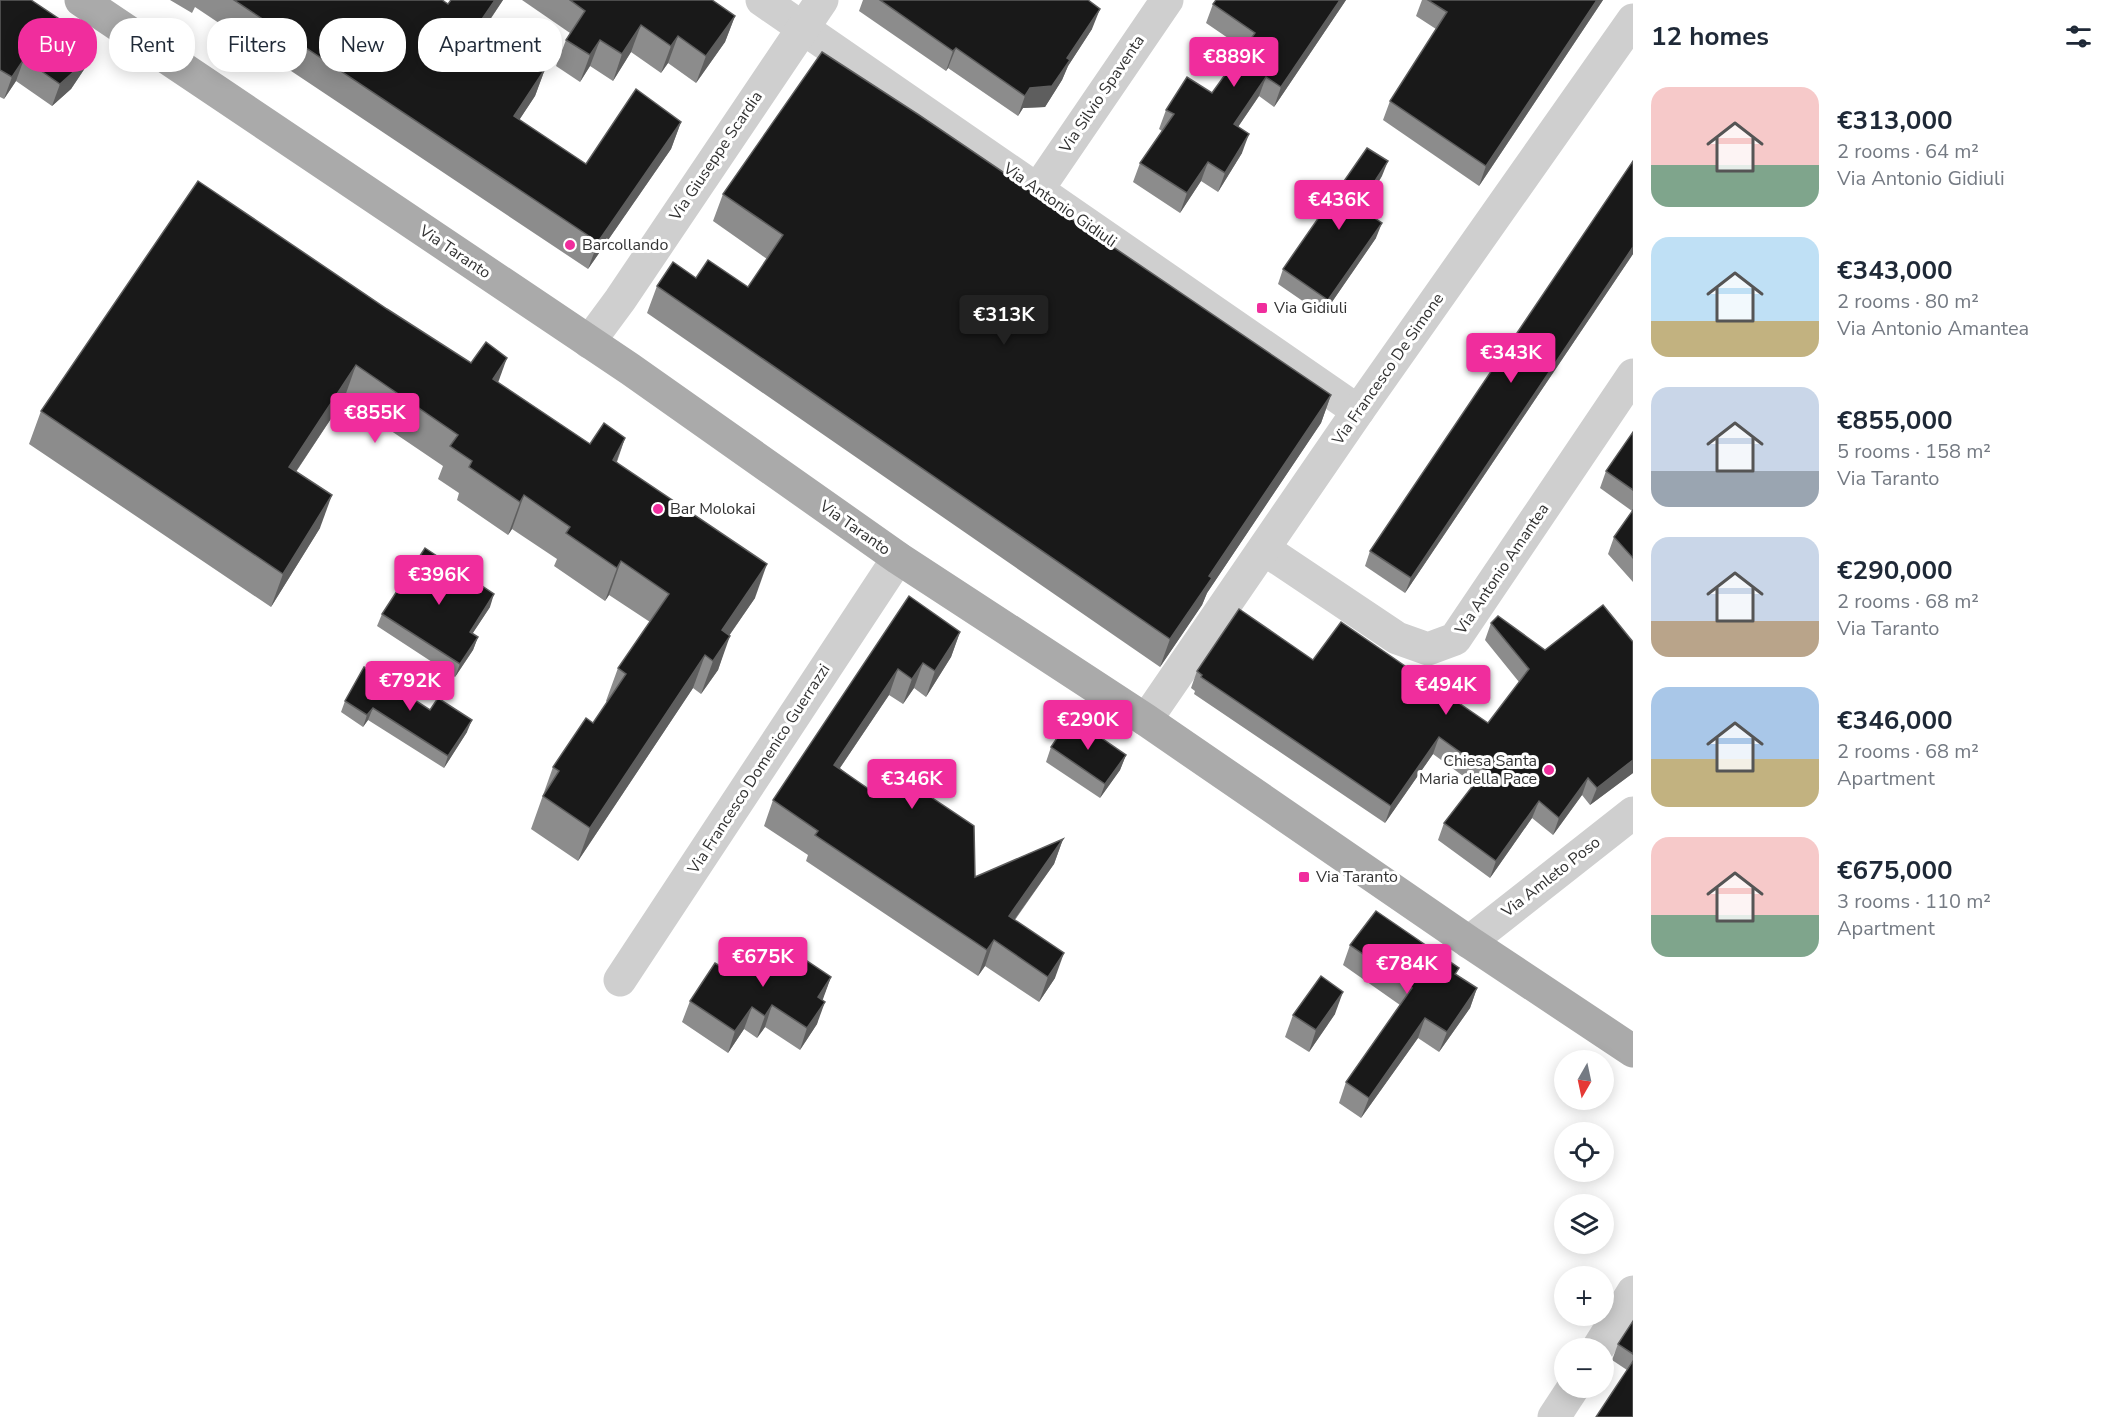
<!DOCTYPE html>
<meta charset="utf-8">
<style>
body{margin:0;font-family:"Nunito Sans",sans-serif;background:#f6f6f7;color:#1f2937;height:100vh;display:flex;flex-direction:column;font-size:22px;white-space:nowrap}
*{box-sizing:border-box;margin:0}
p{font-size:20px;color:#747a83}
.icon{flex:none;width:33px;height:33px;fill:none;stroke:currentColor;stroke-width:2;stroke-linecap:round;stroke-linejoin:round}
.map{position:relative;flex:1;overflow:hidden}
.panel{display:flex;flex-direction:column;background:#fff;width:480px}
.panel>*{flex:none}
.guide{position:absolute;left:18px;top:18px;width:570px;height:54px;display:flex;gap:12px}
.needle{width:39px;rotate:189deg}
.buttons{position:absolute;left:1554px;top:1050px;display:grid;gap:12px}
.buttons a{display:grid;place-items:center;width:60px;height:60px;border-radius:50%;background:#fff;box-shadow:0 3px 15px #0003;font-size:30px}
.price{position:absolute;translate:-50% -51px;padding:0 14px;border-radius:6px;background:#f02d9d;color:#fff;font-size:20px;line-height:39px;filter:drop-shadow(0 2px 3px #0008)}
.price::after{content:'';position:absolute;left:50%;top:36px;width:18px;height:14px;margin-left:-9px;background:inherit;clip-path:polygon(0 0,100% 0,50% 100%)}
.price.on{background:#222;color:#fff}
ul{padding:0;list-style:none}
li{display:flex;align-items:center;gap:18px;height:150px;padding:0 18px}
li span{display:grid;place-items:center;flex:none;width:168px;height:120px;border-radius:18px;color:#555}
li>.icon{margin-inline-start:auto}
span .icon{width:72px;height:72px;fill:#fffc;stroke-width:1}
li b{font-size:26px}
h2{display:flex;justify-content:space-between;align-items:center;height:72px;padding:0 18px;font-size:26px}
.chip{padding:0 21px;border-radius:24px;background:#fff;box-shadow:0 3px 15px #0003;font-size:21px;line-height:54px}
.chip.on{background:#f02d9d;color:#fff}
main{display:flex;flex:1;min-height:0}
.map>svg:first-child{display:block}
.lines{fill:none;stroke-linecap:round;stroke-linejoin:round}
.minor{stroke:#cfcfcf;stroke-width:33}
.major{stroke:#aaa;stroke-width:33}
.wall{fill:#8c8c8c}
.shaded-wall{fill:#5e5e5e}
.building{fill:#191919;stroke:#5e5e5e;stroke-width:1.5}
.poi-dot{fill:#f02d9d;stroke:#fff;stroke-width:2}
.labels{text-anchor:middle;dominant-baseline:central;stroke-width:6;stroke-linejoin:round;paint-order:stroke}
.street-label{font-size:16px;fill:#323232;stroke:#fff}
.poi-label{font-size:16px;fill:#323232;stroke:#fff;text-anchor:start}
</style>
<main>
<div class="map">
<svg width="1633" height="1417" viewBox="0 0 1633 1417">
<rect width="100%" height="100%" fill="#fff"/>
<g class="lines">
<g class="minor">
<path d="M762 0 1358 411"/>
<path d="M1038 189 1167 0"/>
<path d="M589 342 620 300 822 0"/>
<path d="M1264 549 1397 638 1428 649 1455 639 1633 375"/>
<path d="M1146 720 1358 411 1633 20"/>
<path d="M1469 942 1633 813"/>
<path d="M620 980 898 558"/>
<path d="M1598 1348 1633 1292"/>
<path d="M1554 1417 1573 1388"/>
</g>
<path class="major" d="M81 0 630 369 898 558 1146 720 1469 942 1633 1051"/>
</g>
<g class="wall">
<path d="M0 0 87 65 71 89 52 106 16 81 4 99 0 97Z"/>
<path d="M170 0H442L448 4 451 0H503L484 29 545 69 535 96 519 120 586 164 681 122 671 149 588 269 195 7 192 13Z"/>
<path d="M522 0H712L735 16 725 42 696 83 668 63 661 73 631 52 613 81 590 66 580 82 556 66 566 40 570 33Z"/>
<path d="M863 0H1088L1092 29 1068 66 1062 80 1045 107 1023 108 1018 116 948 68 946 71 859 11Z"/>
<path d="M1216 0H1346L1274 107 1259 96 1238 127 1242 153 1218 192 1201 181 1180 213 1133 182 1140 163 1162 131 1159 129 1166 110 1212 93 1244 49 1206 23 1213 4Z"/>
<path d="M1422 0H1603L1479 186 1383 120 1390 101 1436 29 1416 16Z"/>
<path d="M1633 161V254L1405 593 1365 566 1370 551Z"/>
<path d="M1382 176 1361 209 1376 238 1323 315 1278 284 1283 269Z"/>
<path d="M723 194 1331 395 1321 423 1207 593 1202 605 1160 667 647 313 657 286 696 278 748 287 767 259 713 221Z"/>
<path d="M387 309 590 444 625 438 617 462 755 598 729 636 718 670 701 694 693 688 578 861 531 829 553 767 593 723 607 702 606 701 618 668 650 622 609 595 605 601 554 566 557 559 512 529 508 535 457 500 459 493 438 479 443 466 344 399 296 472 320 528 271 607 29 444 41 411Z"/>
<path d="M1633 432V582L1608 554 1614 537 1632 511 1600 488 1606 471Z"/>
<path d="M909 596 960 632 951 657 926 697 914 688 903 704 889 695 840 768 975 877 1063 839 1054 864 1015 920 1055 978 1039 1002 985 966 978 976 806 861 808 855 764 826 773 800Z"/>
<path d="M490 607 472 634 478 637 473 650 455 677 377 626 382 614Z"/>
<path d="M1491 623 1633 773 1590 805 1582 795 1553 835 1532 818 1490 878 1438 840 1444 823 1474 784 1433 754 1385 823 1194 694 1195 691 1191 688 1197 671 1313 660 1488 723 1519 682 1485 640Z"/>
<path d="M345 701 430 710 467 732 444 768 368 720 363 727 341 712Z"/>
<path d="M1051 747 1126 755 1120 770 1100 798 1046 762Z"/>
<path d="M1350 945 1457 975 1477 988 1470 1008 1439 1052 1418 1038 1361 1118 1339 1103 1346 1082 1400 1005 1343 965Z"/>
<path d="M779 952 831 977 822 1000 817 1024 800 1050 765 1027 757 1038 744 1029 728 1053 682 1022 690 1001 725 969 750 964Z"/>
<path d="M1335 1014 1309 1052 1285 1037 1293 1015Z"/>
<path d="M1633 1321V1417L1627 1370 1612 1360 1618 1344Z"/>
</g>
<g class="shaded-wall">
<path d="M495 0H503L468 52 478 25Z"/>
<path d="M1340 0H1346L1274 107 1281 87Z"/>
<path d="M1597 0H1603L1479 186 1486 166Z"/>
<path d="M1100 9 1092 29 1068 66 1062 80 1045 107 1023 108 1018 116 1025 96 1030 88 1067 58Z"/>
<path d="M735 16 725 42 696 83 706 56Z"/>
<path d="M641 25 631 52 613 81 622 54Z"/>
<path d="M678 36 668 63 661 73 671 46Z"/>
<path d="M600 40 590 66 580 82 590 55Z"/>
<path d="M95 43 87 65 71 89 52 106 60 84Z"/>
<path d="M956 48 948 68 946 71 953 51Z"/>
<path d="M24 59 16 81 4 99 12 77Z"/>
<path d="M545 69 535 96 504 143 514 116Z"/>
<path d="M1266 77 1259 96 1227 143 1234 124Z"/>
<path d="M681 122 671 149 588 269 598 242Z"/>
<path d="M1249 134 1242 153 1218 192 1225 173Z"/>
<path d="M1388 161 1382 176 1353 222 1358 207Z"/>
<path d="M1208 162 1201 181 1180 213 1187 193Z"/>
<path d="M1382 223 1376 238 1323 315 1328 300Z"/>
<path d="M1633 247V254L1405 593 1411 578Z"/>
<path d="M507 358 495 391 493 379Z"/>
<path d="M356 365 344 399 277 500 289 467Z"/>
<path d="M1331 395 1321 423 1207 593 1202 605 1160 667 1170 639 1209 576Z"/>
<path d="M625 438 613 471V460Z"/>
<path d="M332 495 320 528 271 607 283 574Z"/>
<path d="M524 495 512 529 508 535 520 502Z"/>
<path d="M621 561 609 595 605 601 617 568Z"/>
<path d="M767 564 755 598 712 660 722 630Z"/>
<path d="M494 594 490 607 465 645 470 632Z"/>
<path d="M960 632 951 657 926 697 935 671Z"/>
<path d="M730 636 718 670 701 694 713 661Z"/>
<path d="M478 637 473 650 455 677 460 664Z"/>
<path d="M705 655 693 688 578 861 590 828Z"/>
<path d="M923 663 914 688 903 704 912 679Z"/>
<path d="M898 669 889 695 825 790 834 765Z"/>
<path d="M373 708 368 720 363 727 367 715Z"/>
<path d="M472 720 467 732 444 768 448 756Z"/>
<path d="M1439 737 1433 754 1385 823 1391 806Z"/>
<path d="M1126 755 1120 770 1100 798 1105 784Z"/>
<path d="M1633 760V773L1590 805 1597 788Z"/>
<path d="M1588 778 1582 795 1553 835 1559 818Z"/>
<path d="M1539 801 1532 818 1490 878 1496 861Z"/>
<path d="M1063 839 1054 864 999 941 1009 916Z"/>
<path d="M994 940 985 966 978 976 987 950Z"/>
<path d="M1064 953 1055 978 1039 1002 1048 977Z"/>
<path d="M831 977 823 999 810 1019 818 997Z"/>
<path d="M1477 988 1470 1008 1439 1052 1447 1032Z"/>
<path d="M1343 992 1335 1014 1309 1052 1316 1030Z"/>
<path d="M825 1002 817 1024 800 1050 807 1028Z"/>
<path d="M772 1005 765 1027 757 1038 765 1016Z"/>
<path d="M752 1007 744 1029 728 1053 735 1031Z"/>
<path d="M1425 1018 1418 1038 1361 1118 1369 1098Z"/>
</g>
<g class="building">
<path d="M0 0H31L95 43 79 67 60 84 24 59 12 77 0 70Z"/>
<path d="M234 0H442L448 4 451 0H495L478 25 545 69 514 116 586 164 636 89 681 122 598 242Z"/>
<path d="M570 0H712L735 16 706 56 678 36 671 46 641 25 622 54 600 40 590 55 566 40 585 11Z"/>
<path d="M880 0H1088L1100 9 1067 58 1070 60 1052 86 1030 88 1025 96 956 48 953 51Z"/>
<path d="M1216 0H1340L1281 87 1266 77 1234 124 1249 134 1225 173 1208 162 1187 193 1140 163 1174 114 1166 110 1187 77 1212 93 1255 33 1213 4Z"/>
<path d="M1428 0H1597L1486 166 1390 101 1447 12Z"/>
<path d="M822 52 919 115 1331 395 1209 576 1212 578 1170 639 657 286 673 262 696 278 708 260 748 287 783 235 723 194Z"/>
<path d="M1367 148 1388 161 1358 207 1382 223 1328 300 1283 269Z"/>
<path d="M1633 161V247L1411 578 1370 551Z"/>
<path d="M198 181 387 309 471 363 486 342 507 358 493 379 590 444 604 423 625 438 613 460 767 564 722 630 730 636 713 661 705 655 590 828 543 796 559 771 553 767 586 718 593 723 626 674 618 668 669 594 621 561 617 568 566 533 570 527 524 495 520 502 469 467 472 461 450 446 458 435 356 365 289 467 332 495 283 574 41 411Z"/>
<path d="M1633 432V490L1606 471Z"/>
<path d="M1633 510V558L1614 537Z"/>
<path d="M425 548 494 594 470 632 478 637 460 664 382 614Z"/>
<path d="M909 596 960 632 935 671 923 663 912 679 898 669 834 765 873 792 904 779 974 826 975 877 1063 839 1009 916 1064 953 1048 977 994 940 987 950 815 835 818 831 773 800Z"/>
<path d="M1603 605 1633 642V760L1597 788 1588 778 1559 818 1539 801 1496 861 1444 823 1485 770 1439 737 1391 806 1201 677 1202 675 1197 671 1239 609 1313 660 1341 622 1488 723 1529 669 1491 623 1498 616 1545 650Z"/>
<path d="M364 667 430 710 438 698 472 720 448 756 373 708 367 715 345 701Z"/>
<path d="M1071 717 1126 755 1105 784 1051 747Z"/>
<path d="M1376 911 1459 968 1455 974 1477 988 1447 1032 1425 1018 1369 1098 1346 1082 1412 988 1350 945Z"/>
<path d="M764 942 779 952 782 948 791 954 792 951 831 977 818 997 825 1002 807 1028 772 1005 765 1016 752 1007 735 1031 690 1001 715 963 725 969 735 954 750 964Z"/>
<path d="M1321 976 1343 992 1316 1030 1293 1015Z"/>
<path d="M1633 1321V1354L1618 1344Z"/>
<path d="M1633 1361V1417H1596Z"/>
</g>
<g class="poi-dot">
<circle cx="570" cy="245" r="6"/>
<rect x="1256" y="302" width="12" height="12" rx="3"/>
<circle cx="658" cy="509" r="6"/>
<circle cx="1549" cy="770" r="6"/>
<rect x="1298" y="871" width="12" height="12" rx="3"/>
</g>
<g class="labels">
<g class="street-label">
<text transform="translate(1102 94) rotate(-56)">Via Silvio Spaventa</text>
<text transform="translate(716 156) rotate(-56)">Via Giuseppe Scardia</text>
<text transform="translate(1060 205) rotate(35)">Via Antonio Gidiuli</text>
<text transform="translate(455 252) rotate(34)">Via Taranto</text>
<text transform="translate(1388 369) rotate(-55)">Via Francesco De Simone</text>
<text transform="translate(855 528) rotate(35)">Via Taranto</text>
<text transform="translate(1502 569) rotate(-56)">Via Antonio Amantea</text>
<text transform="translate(759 769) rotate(-57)">Via Francesco Domenico Guerrazzi</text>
<text transform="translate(1551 877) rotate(-38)">Via Amleto Poso</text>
</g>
<g class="poi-label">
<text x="582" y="245">Barcollando</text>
<text x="1274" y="308">Via Gidiuli</text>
<text x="670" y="509">Bar Molokai</text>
<text x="1537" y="761" text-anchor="end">Chiesa Santa<tspan x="1537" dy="18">Maria della Pace</tspan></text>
<text x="1316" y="877">Via Taranto</text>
</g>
</g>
</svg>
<div class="buttons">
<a><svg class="needle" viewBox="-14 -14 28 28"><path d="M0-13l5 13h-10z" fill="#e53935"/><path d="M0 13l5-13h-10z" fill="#747a83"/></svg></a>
<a><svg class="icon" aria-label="locate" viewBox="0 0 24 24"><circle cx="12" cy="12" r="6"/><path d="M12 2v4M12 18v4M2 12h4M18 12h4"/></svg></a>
<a><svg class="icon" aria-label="layers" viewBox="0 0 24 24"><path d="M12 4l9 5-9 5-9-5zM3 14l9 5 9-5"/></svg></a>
<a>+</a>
<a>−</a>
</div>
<b class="price" style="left:1234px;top:88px">€889K</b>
<b class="price" style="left:1339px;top:231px">€436K</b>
<b class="price on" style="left:1004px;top:346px">€313K</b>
<b class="price" style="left:1511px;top:384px">€343K</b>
<b class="price" style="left:375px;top:444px">€855K</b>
<b class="price" style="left:439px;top:606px">€396K</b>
<b class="price" style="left:410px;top:712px">€792K</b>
<b class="price" style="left:1446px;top:716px">€494K</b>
<b class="price" style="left:1088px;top:751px">€290K</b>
<b class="price" style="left:912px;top:810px">€346K</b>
<b class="price" style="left:763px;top:988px">€675K</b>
<b class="price" style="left:1407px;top:995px">€784K</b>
<div class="guide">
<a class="chip on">Buy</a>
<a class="chip">Rent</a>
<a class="chip">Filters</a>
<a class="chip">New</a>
<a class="chip">Apartment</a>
</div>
</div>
<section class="panel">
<h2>12 homes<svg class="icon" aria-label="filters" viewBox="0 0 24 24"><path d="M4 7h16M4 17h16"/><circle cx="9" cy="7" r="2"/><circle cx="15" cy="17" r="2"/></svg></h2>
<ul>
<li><span style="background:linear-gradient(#f6c9c9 65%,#7fa58c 0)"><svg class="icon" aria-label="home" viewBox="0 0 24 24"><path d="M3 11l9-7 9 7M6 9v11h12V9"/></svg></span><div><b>€313,000</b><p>2 rooms · 64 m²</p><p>Via Antonio Gidiuli</p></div></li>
<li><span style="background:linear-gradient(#bfe0f5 70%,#c2b280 0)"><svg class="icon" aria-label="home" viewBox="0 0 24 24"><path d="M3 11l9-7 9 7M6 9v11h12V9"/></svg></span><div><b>€343,000</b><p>2 rooms · 80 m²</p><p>Via Antonio Amantea</p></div></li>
<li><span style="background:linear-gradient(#c9d6e8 70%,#9aa5b1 0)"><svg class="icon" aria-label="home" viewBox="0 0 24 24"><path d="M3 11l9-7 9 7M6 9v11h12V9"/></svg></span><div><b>€855,000</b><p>5 rooms · 158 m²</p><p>Via Taranto</p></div></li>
<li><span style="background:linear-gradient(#c9d6e8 70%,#b9a48a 0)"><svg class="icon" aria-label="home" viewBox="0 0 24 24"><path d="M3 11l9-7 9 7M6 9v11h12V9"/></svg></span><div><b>€290,000</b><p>2 rooms · 68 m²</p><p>Via Taranto</p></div></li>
<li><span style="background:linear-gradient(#a9c7e8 60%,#c2b280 0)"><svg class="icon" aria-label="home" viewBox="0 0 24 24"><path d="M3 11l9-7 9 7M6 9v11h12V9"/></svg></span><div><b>€346,000</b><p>2 rooms · 68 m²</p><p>Apartment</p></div></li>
<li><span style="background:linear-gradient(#f6c9c9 65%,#7fa58c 0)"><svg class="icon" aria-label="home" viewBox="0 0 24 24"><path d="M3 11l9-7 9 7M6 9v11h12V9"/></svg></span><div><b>€675,000</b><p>3 rooms · 110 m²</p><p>Apartment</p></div></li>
</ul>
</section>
</main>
